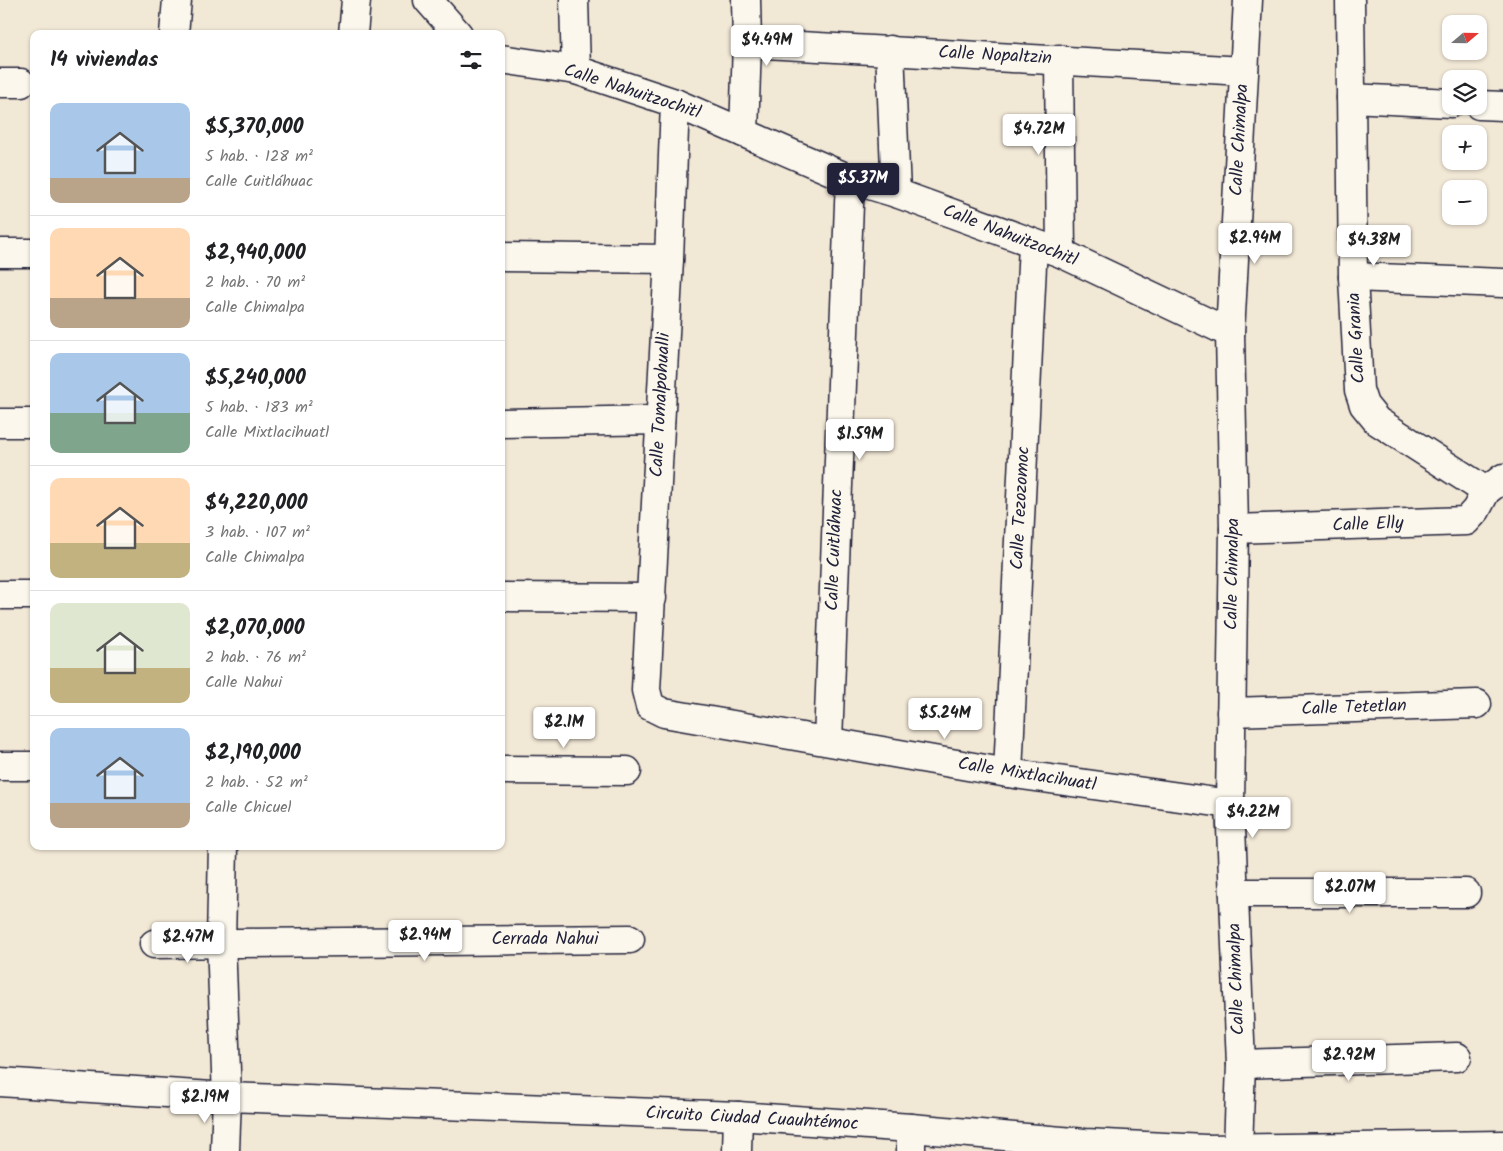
<!DOCTYPE html>
<html lang="es">
<meta charset="utf-8">
<style>
body{margin:0;font-family:Kalam,sans-serif;background:#f6f6f6;color:#202124;height:100vh;display:flex;flex-direction:column;font-size:19px;white-space:nowrap}
*{box-sizing:border-box;margin:0}
p{font-size:16px;color:#757577}
.icon{flex:none;width:28px;height:28px;fill:none;stroke:currentColor;stroke-width:2;stroke-linecap:round;stroke-linejoin:round}
.map{position:relative;flex:1;overflow:hidden}
.details{position:absolute;left:30px;top:30px;width:475px;height:820px;display:flex;flex-direction:column;background:#fff;border-radius:10px;box-shadow:0 1px 4px #0004}
.details>*{flex:none}
.needle{width:32px;rotate:70deg}
.fabs{position:absolute;left:1442px;top:15px;display:grid;gap:10px}
.fabs a{display:grid;place-items:center;width:45px;height:45px;border-radius:10px;background:#fff;box-shadow:0 1px 4px #0004;font-size:25px}
.price{position:absolute;translate:-50% -42px;padding:0 11px;border-radius:5px;background:#fff;color:#222;font-size:16px;line-height:32px;filter:drop-shadow(0 1px 2px #0008)}
.price::after{content:'';position:absolute;left:50%;top:30px;width:15px;height:11px;margin-left:-8px;background:inherit;clip-path:polygon(0 0,100% 0,50% 100%)}
.price.current{background:#22223b;color:#fff}
ul{padding:0;list-style:none}
li{display:flex;align-items:center;gap:15px;height:125px;padding:0 20px}
li+li{border-top:1px solid #e0e0e0}
li span{display:grid;place-items:center;flex:none;width:140px;height:100px;border-radius:10px;color:#555}
li>.icon{margin-inline-start:auto}
span .icon{width:60px;height:60px;fill:#fffc;stroke-width:1}
li b{font-size:21px}
h2{display:flex;justify-content:space-between;align-items:center;height:60px;padding:0 20px;font-size:21px}
.map>svg:first-child{display:block}
.lines{fill:none;stroke-linecap:round;stroke-linejoin:round}
.minor-casing{stroke:#22223b;stroke-width:31}
.tertiary-casing{stroke:#22223b;stroke-width:31}
.minor{stroke:#fbf7ec;stroke-width:28}
.tertiary{stroke:#fbf7ec;stroke-width:28}
.labels{text-anchor:middle;dominant-baseline:central;stroke-width:4;stroke-linejoin:round;paint-order:stroke}
.street-label{font-size:18px;fill:#22223b;stroke:#fbf7ec}
</style>
<div class="map">
<svg width="1503" height="1151" viewBox="0 0 1503 1151">
<rect width="100%" height="100%" fill="#f2e8d6"/>
<filter id="ink" filterUnits="userSpaceOnUse"><feTurbulence type="fractalNoise" baseFrequency=".02" numOctaves="2"/><feDisplacementMap in="SourceGraphic" scale="10" xChannelSelector="R" yChannelSelector="G"/><feConvolveMatrix kernelMatrix="1 2 1 2 8 2 1 2 1" color-interpolation-filters="sRGB"/></filter>
<g filter="url(#ink)">
<g class="lines">
<defs>
<g id="minor">
<path d="M428 0 458 34"/>
<path d="M574 0 576 70"/>
<path d="M1350 0 1353 277 1359 390 1364 405 1377 421 1486 491"/>
<path d="M174 34 177 0"/>
<path d="M353 34 356 0"/>
<path d="M747 43 1244 71"/>
<path d="M890 50 896 193"/>
<path d="M501 59 576 70 675 103 850 179 896 193 1061 253 1230 333"/>
<path d="M1059 59 1061 253"/>
<path d="M0 83H21"/>
<path d="M1351 98 1451 103"/>
<path d="M675 103 669 259 646 690 650 706 664 713 1008 773 1230 804"/>
<path d="M1479 105 1503 106"/>
<path d="M744 133 747 43 746 0"/>
<path d="M0 253H34"/>
<path d="M501 257 669 259"/>
<path d="M1353 277 1503 283"/>
<path d="M0 423H34"/>
<path d="M501 423 660 420"/>
<path d="M1234 529 1466 521 1476 510 1486 491 1503 478"/>
<path d="M0 595H34"/>
<path d="M501 597 652 598"/>
<path d="M1231 712 1477 704"/>
<path d="M828 741 850 179"/>
<path d="M0 766H34"/>
<path d="M501 770 627 771"/>
<path d="M1008 773 1033 244"/>
<path d="M223 846 221 942 227 1097 225 1151"/>
<path d="M1234 893H1466"/>
<path d="M154 944 630 939"/>
<path d="M1241 1064 1457 1057"/>
<path d="M1238 1149 1241 1064 1230 804 1234 529 1230 333 1248 0"/>
<path d="M737 1151 738 1116"/>
<path d="M911 1151V1128"/>
</g>
<path id="tertiary" d="M0 1082 227 1097 738 1116 911 1128 1085 1143 1205 1149 1503 1145"/>
</defs>
<use href="#minor" class="minor-casing"/>
<use href="#tertiary" class="tertiary-casing"/>
<use href="#minor" class="minor"/>
<use href="#tertiary" class="tertiary"/>
</g>
</g>
<g class="labels">
<g class="street-label">
<text transform="translate(995 56) rotate(3)">Calle Nopaltzin</text>
<text transform="translate(632 92) rotate(18)">Calle Nahuitzochitl</text>
<text transform="translate(1240 140) rotate(-87)">Calle Chimalpa</text>
<text transform="translate(1010 236) rotate(21)">Calle Nahuitzochitl</text>
<text transform="translate(1357 338) rotate(-93)">Calle Grania</text>
<text transform="translate(661 405) rotate(-87)">Calle Tomalpohualli</text>
<text transform="translate(1021 508) rotate(-87)">Calle Tezozomoc</text>
<text transform="translate(1368 525) rotate(-2)">Calle Elly</text>
<text transform="translate(835 550) rotate(-88)">Calle Cuitláhuac</text>
<text transform="translate(1233 574) rotate(-89)">Calle Chimalpa</text>
<text transform="translate(1354 708) rotate(-2)">Calle Tetetlan</text>
<text transform="translate(1027 775) rotate(9)">Calle Mixtlacihuatl</text>
<text x="545" y="939">Cerrada Nahui</text>
<text transform="translate(1237 979) rotate(-92)">Calle Chimalpa</text>
<text transform="translate(752 1119) rotate(3)">Circuito Ciudad Cuauhtémoc</text>
</g>
</g>
</svg>
<div class="fabs">
<a><svg class="needle" viewBox="-14 -14 28 28"><path d="M0-13l5 13h-10z" fill="#e53935"/><path d="M0 13l5-13h-10z" fill="#757577"/></svg></a>
<a><svg class="icon" aria-label="layers" viewBox="0 0 24 24"><path d="M12 4l9 5-9 5-9-5zM3 14l9 5 9-5"/></svg></a>
<a>+</a>
<a>−</a>
</div>
<b class="price" style="left:767px;top:67px">$4.49M</b>
<b class="price" style="left:1039px;top:156px">$4.72M</b>
<b class="price current" style="left:863px;top:205px">$5.37M</b>
<b class="price" style="left:1255px;top:265px">$2.94M</b>
<b class="price" style="left:1374px;top:267px">$4.38M</b>
<b class="price" style="left:860px;top:461px">$1.59M</b>
<b class="price" style="left:945px;top:740px">$5.24M</b>
<b class="price" style="left:564px;top:749px">$2.1M</b>
<b class="price" style="left:1253px;top:839px">$4.22M</b>
<b class="price" style="left:1350px;top:914px">$2.07M</b>
<b class="price" style="left:425px;top:962px">$2.94M</b>
<b class="price" style="left:188px;top:964px">$2.47M</b>
<b class="price" style="left:1349px;top:1082px">$2.92M</b>
<b class="price" style="left:205px;top:1124px">$2.19M</b>
<section class="details">
<h2>14 viviendas<svg class="icon" aria-label="filters" viewBox="0 0 24 24"><path d="M4 7h16M4 17h16"/><circle cx="9" cy="7" r="2"/><circle cx="15" cy="17" r="2"/></svg></h2>
<ul>
<li><span style="background:linear-gradient(#a9c7e8 75%,#b9a48a 0)"><svg class="icon" aria-label="home" viewBox="0 0 24 24"><path d="M3 11l9-7 9 7M6 9v11h12V9"/></svg></span><div><b>$5,370,000</b><p>5 hab. · 128 m²</p><p>Calle Cuitláhuac</p></div></li>
<li><span style="background:linear-gradient(#ffd9b3 70%,#b9a48a 0)"><svg class="icon" aria-label="home" viewBox="0 0 24 24"><path d="M3 11l9-7 9 7M6 9v11h12V9"/></svg></span><div><b>$2,940,000</b><p>2 hab. · 70 m²</p><p>Calle Chimalpa</p></div></li>
<li><span style="background:linear-gradient(#a9c7e8 60%,#7fa58c 0)"><svg class="icon" aria-label="home" viewBox="0 0 24 24"><path d="M3 11l9-7 9 7M6 9v11h12V9"/></svg></span><div><b>$5,240,000</b><p>5 hab. · 183 m²</p><p>Calle Mixtlacihuatl</p></div></li>
<li><span style="background:linear-gradient(#ffd9b3 65%,#c2b280 0)"><svg class="icon" aria-label="home" viewBox="0 0 24 24"><path d="M3 11l9-7 9 7M6 9v11h12V9"/></svg></span><div><b>$4,220,000</b><p>3 hab. · 107 m²</p><p>Calle Chimalpa</p></div></li>
<li><span style="background:linear-gradient(#dfe7d0 65%,#c2b280 0)"><svg class="icon" aria-label="home" viewBox="0 0 24 24"><path d="M3 11l9-7 9 7M6 9v11h12V9"/></svg></span><div><b>$2,070,000</b><p>2 hab. · 76 m²</p><p>Calle Nahui</p></div></li>
<li><span style="background:linear-gradient(#a9c7e8 75%,#b9a48a 0)"><svg class="icon" aria-label="home" viewBox="0 0 24 24"><path d="M3 11l9-7 9 7M6 9v11h12V9"/></svg></span><div><b>$2,190,000</b><p>2 hab. · 52 m²</p><p>Calle Chicuel</p></div></li>
</ul>
</section>
</div>
